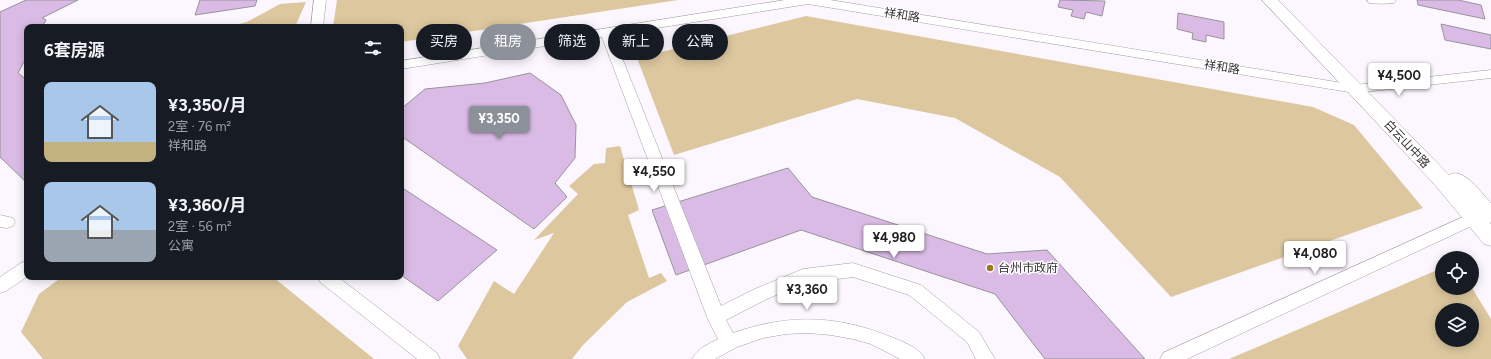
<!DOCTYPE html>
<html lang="zh">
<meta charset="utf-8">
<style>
body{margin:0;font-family:Figtree,"Noto Sans SC",sans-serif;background:#20242c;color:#f1f3f6;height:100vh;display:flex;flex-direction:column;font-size:15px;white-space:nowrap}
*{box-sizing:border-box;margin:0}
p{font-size:13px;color:#9ea1a6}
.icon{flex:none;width:22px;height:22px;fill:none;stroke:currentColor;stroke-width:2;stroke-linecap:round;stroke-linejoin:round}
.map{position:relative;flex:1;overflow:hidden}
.panel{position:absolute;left:24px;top:24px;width:380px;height:256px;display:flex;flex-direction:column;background:#171b24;border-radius:8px;box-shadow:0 2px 10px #0003}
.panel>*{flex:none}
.guide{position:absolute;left:416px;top:24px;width:380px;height:36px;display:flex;gap:8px}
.fabs{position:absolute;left:1435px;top:251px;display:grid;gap:8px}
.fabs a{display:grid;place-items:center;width:44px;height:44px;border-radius:50%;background:#171b24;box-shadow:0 2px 10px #0003;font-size:20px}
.price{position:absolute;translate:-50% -34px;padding:0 9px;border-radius:4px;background:#fff;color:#222;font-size:13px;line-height:26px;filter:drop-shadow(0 1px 2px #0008)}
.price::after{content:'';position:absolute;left:50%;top:24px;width:12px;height:9px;margin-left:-6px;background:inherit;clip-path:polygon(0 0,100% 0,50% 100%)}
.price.current{background:#8c9099;color:#fff}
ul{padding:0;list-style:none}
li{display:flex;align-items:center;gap:12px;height:100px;padding:0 20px}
li span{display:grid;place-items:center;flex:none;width:112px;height:80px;border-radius:8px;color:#555}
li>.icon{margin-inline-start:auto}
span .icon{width:48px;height:48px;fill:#fffc;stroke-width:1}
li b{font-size:17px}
h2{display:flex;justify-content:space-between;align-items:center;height:48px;padding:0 20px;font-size:17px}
.pill{padding:0 14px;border-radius:18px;background:#171b24;box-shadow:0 2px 10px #0003;font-size:14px;line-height:36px}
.pill.current{background:#8c9099;color:#fff}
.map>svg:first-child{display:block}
.green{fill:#dcc79e;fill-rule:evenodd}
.building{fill:#dabbe5;stroke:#98939a}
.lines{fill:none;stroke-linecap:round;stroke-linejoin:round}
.minor-casing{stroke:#a39da4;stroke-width:1}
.major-casing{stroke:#a39da4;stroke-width:1}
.minor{fill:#fff;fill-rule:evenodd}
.major{fill:#fff;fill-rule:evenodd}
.poi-dot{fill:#9c7823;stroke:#fff;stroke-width:1.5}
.labels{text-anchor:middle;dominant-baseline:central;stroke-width:3;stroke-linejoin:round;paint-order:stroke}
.street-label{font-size:12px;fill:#363437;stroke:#fff}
.poi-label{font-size:12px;fill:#363437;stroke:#fff;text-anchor:start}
</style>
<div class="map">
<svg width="1491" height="359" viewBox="0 0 1491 359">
<rect width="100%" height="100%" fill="#fcf6fe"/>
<g class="green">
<path d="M337 0H678L401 42V27H333Z"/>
<path d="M306 2 295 27H228L247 22 280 4Z"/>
<path d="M806 16 1313 107 1354 125 1423 208 1171 297 1060 177 955 118 857 99 674 155 637 58Z"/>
<path d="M620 146 639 210 628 215 649 278 661 273 667 281 627 302 583 345 572 359H467L458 346 494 281 514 294 554 233 534 240 578 194 569 186 594 164 605 163 606 148Z"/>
<path d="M1442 268V288H1472L1491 319V359H1229ZM1442 310H1472V340H1442Z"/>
<path d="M62 277H273L374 359H43L21 332 39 294Z"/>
</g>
<g class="building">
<path d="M26 0H78L42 18 46 20 42 27H27V56L18 73 27 80V183L0 157V12Z"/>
<path d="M200 0H257L255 6 195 15Z"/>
<path d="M1060 0 1105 1 1102 16 1086 12 1084 19 1071 16 1073 10 1058 7Z"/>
<path d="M1417 0H1458L1481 5 1485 19 1418 5Z"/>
<path d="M1178 13 1224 22V39L1206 35V42L1192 39 1193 33 1177 29Z"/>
<path d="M1441 24 1491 35V49L1445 40Z"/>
<path d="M530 73 561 95 576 125 575 158 555 183 567 197 534 229 401 136V109L425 89 485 83Z"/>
<path d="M788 168 812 197 987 254 1047 250 1145 359H1045L995 294 801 230 676 275 652 210Z"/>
<path d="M401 187 497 250 438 301 401 275Z"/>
</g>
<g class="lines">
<defs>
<g id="minor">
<path d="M314 0H326L323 27H311Z"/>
<path d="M785 0H830L1355 85 1491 70V78L1355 93 808 4 613 35 721 306 755 289 803 269 853 263 921 285 979 332 995 359H976L967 342 909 295 853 277 805 283 767 299 726 320 733 333C791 313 839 315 896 339 906 343 920 349 925 359H900L871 344 853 339 831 335 808 333 786 334 763 338 737 347 715 359H692C697 349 708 344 718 339L707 317 602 37 401 69V61Z"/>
<path d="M1367 0H1396L1394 3C1386 4 1377 4 1369 3Z"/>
<path d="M1474 212 1480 214 1482 218 1480 222 1187 359H1160L1163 353Z"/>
<path d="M0 215 13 218 15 222 13 226 7 228 0 227Z"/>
<path d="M27 261V277L6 291 0 293V277L21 263Z"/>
<path d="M318 277H338L437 353 440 359H417L320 282Z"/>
</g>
<path id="major" d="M1262 0H1278L1449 175C1463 166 1481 193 1491 203V223L1489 222 1491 224V246L1484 244 1435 185Z"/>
</defs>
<use href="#minor" class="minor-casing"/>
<use href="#major" class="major-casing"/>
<use href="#minor" class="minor"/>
<use href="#major" class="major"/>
</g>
<circle class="poi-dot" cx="990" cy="268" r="4"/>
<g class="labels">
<g class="street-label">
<text transform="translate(902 15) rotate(9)">祥和路</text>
<text transform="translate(1222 67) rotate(9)">祥和路</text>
<text transform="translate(1407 144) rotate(47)">白云山中路</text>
</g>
<g class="poi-label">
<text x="998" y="268">台州市政府</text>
</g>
</g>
</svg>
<div class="fabs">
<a><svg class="icon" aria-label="locate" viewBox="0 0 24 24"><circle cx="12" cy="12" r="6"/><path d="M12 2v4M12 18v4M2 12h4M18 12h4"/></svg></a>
<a><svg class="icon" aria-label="layers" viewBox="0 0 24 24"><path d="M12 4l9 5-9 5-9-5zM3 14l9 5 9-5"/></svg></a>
</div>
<b class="price" style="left:1399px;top:97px">¥4,500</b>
<b class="price current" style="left:499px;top:140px">¥3,350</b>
<b class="price" style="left:654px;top:193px">¥4,550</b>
<b class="price" style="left:894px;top:259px">¥4,980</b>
<b class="price" style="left:1315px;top:275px">¥4,080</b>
<b class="price" style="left:807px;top:311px">¥3,360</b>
<div class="guide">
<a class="pill">买房</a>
<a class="pill current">租房</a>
<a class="pill">筛选</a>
<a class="pill">新上</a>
<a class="pill">公寓</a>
</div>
<section class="panel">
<h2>6套房源<svg class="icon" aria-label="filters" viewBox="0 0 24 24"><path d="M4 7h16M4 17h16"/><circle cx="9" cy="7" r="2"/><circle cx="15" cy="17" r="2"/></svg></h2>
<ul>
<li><span style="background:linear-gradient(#a9c7e8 75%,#c2b280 0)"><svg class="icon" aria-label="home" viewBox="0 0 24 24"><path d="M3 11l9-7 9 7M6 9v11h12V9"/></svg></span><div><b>¥3,350/月</b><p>2室 · 76 m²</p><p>祥和路</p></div></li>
<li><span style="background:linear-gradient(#a9c7e8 60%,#9aa5b1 0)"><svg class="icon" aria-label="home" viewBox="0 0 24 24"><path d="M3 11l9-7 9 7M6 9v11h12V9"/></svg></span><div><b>¥3,360/月</b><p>2室 · 56 m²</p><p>公寓</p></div></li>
</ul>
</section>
</div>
